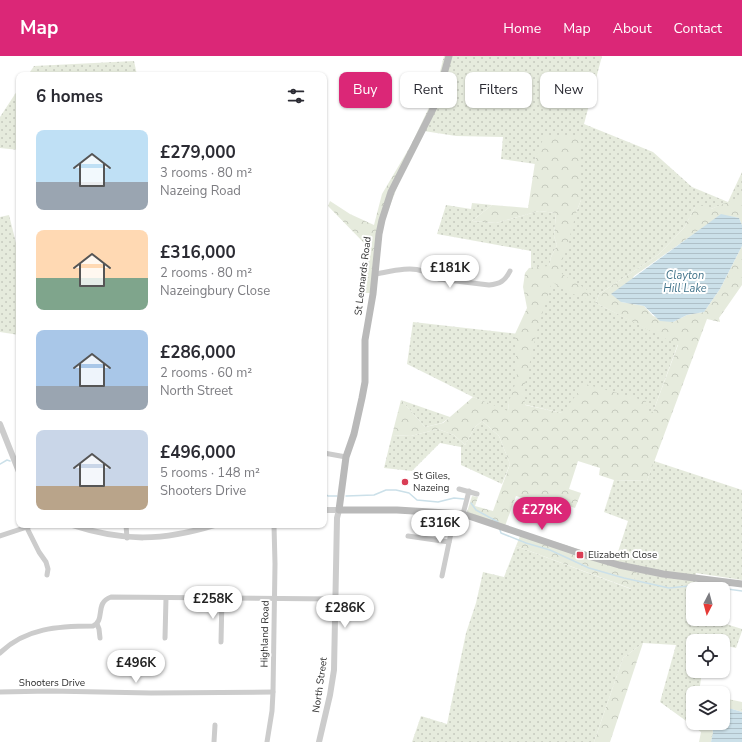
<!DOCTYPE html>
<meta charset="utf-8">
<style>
body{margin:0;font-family:"Nunito Sans",sans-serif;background:#f7f7f7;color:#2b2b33;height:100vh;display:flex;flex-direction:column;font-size:15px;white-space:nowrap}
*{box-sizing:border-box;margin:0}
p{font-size:13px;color:#7c7c81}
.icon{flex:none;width:22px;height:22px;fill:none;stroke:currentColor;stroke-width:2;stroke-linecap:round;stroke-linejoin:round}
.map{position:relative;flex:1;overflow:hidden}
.details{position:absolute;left:16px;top:16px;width:311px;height:456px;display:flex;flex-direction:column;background:#fff;border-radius:8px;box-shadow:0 1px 3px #0004}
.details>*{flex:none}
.hud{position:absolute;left:339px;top:16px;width:343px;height:36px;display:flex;gap:8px}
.needle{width:26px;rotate:186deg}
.tools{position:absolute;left:686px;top:526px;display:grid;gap:8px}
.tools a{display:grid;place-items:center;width:44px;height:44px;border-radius:8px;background:#fff;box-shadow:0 1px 3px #0004;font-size:20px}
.price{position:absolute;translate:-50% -34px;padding:0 9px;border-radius:14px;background:#fff;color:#222;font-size:13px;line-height:26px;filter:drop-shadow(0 1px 2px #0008)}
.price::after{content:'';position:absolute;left:50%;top:24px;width:12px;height:9px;margin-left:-6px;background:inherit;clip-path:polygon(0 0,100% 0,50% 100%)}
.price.on{background:#db2777;color:#fff}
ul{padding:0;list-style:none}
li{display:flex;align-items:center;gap:12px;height:100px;padding:0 20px}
li span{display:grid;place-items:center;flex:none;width:112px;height:80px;border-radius:8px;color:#555}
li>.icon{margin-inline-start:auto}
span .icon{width:48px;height:48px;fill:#fffc;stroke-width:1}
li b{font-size:17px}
h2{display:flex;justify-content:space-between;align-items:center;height:48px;padding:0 20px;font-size:17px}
.chip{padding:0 14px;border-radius:8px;background:#fff;box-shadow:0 1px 3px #0004;font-size:14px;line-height:36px}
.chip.on{background:#db2777;color:#fff}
header{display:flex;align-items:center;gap:24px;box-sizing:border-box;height:56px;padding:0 20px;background:#db2777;color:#fff}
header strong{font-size:19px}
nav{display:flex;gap:22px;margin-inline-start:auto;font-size:14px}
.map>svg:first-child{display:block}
.grass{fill:url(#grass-dots)}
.forest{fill:url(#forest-crowns);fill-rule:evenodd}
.water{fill:url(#water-rules)}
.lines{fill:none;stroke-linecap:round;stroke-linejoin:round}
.stream{stroke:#cbe0e9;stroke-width:1.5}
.minor{stroke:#ccc;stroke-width:5}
.tertiary{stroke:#ccc;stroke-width:6}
.secondary{stroke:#b9b9b9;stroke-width:7}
.poi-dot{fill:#d93d55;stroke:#fff;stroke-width:1.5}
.labels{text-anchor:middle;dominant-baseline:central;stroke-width:4;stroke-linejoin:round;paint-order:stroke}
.street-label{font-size:10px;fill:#2f2f2f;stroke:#fff}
.poi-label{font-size:10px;fill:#2f2f2f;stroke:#fff;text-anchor:start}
.water-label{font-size:11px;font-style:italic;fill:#42748b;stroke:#fff}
</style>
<header>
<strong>Map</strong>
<nav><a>Home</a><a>Map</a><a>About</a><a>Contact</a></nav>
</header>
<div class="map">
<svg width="742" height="686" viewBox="0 0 742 686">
<defs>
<pattern id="grass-dots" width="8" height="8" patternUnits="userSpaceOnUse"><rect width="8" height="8" fill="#e6ebdd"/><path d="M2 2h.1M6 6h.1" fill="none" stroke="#c6cabe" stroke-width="1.8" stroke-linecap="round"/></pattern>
<pattern id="forest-crowns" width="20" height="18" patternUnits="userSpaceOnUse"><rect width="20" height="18" fill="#e6ebdd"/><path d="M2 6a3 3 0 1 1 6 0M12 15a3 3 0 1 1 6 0" fill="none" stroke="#c6cabe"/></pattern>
<pattern id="water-rules" width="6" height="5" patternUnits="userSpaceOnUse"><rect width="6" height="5" fill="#cbe0e9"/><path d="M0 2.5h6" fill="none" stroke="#afc0c8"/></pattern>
</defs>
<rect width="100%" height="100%" fill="#fff"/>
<g class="grass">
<path d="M450 0H602L584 68 653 96 692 131 728 146 742 116V156L729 146 711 153 695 151 684 172 658 199 599 238 596 247 678 288 653 356 562 357 509 345 508 356 473 341 407 308 413 266 528 279 581 144 536 100 535 108 501 103 503 81 456 80 424 75Z"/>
<path d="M134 5 137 19H28L34 10Z"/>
<path d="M19 32V94L0 92V61Z"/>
<path d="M472 147 492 149 472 165 496 167 539 155 556 157 554 180 557 189 551 201 549 211 531 212V195L437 178 446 149 471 153Z"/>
<path d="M9 159 19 199V279L0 276V161Z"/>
<path d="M401 344 450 361 442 367 425 371Z"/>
<path d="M482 365 499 380 510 408 502 428 461 409V391L440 387 412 415 384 412 392 379 411 380 438 373 454 379 465 389 475 371Z"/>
<path d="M654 405 742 434V524L696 517 695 533H693V563H720L726 568 742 573V575L736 592 723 589V585H693V615H702L699 637H693V654L689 667 660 646 676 589 643 587 623 602 594 686H412L421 660 447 668 466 577 476 547 483 516 504 521 516 490 631 533 615 505 628 465 604 456 614 424 647 425Z"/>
</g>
<g class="forest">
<path d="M444 0H450L437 50 411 95 381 173 375 237H363L366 189 328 150 330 145 350 158 374 169 382 138 411 89 433 43Z"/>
<path d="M579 80 581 144 577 154 567 191 560 210 562 218 586 233 596 247 599 238 658 199 684 172 695 151 705 149 711 153 742 140V169L739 162 721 159 634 220 621 246 644 250 653 260 673 266 687 259 704 256 720 233 742 190V229L719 262 720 266 707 263 647 425 614 424 599 419 600 412 578 405 569 433 581 437 575 452 548 443 546 449 516 440 505 470 467 456 472 440 478 441 475 450 493 455 510 408 499 380 482 365 475 371 465 389 454 379 438 373 411 380 392 379 401 344 425 371 443 367 473 341 508 355 509 345 517 323 515 278 527 252 523 231 525 217 529 212 549 210 551 201 557 189 554 180 556 157 539 155 496 167 472 165 492 149 528 152 536 100 544 81ZM552 226 568 236 596 247 678 289 653 356 648 355 646 345 585 328 562 357 525 349 524 332 537 275Z"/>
<path d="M522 475 615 505 638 509 632 533 516 490Z"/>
<path d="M643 587 610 686H594L623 602Z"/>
<path d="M723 642 742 646V656L732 653 723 652Z"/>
<path d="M693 654V667H712L713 678 711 686H699L701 676 689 667Z"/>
</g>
<g class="water">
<path d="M721 158 739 162 742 169V190L720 233 704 256 687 259 673 266 660 265 644 250 621 246 611 238Z"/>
<path d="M723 652 732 653 742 656V686H711L713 677 712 667H723Z"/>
</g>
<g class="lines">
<g class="stream">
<path d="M0 408 7 404 10 405"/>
<path d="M324 437 328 440H337"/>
<path d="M346 440 374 439 386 434H396L409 437 417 444 438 446 454 442 464 443"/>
<path d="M471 447 476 454 498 466"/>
<path d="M500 474 501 477 526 487 550 494 589 512 624 522 669 532 699 529 742 535"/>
</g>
<g class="minor">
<path d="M375 218C388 216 410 210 422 215 428 217 432 221 439 223L489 229C500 228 505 225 510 215"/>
<path d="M324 397 346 401"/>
<path d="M459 433 477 438"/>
<path d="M463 458 469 435"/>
<path d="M126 469 127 482"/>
<path d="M27 472 39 496 46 506 48 513 47 519"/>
<path d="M0 480 33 469"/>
<path d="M408 480 449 486"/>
<path d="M442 520 455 458"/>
<path d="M97 568 99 573 100 582"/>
<path d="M165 582 166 542"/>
<path d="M221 586 222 542"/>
<path d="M0 597C25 572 59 570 93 570 106 564 94 547 111 541L336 543"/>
<path d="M0 636 50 635 151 637 273 636"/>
<path d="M214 686 215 669"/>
<path d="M267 686 272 655 273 636 275 508 274 469"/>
</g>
<g class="tertiary">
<path d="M0 368 19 416"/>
<path d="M72 469C124 486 163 485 215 469"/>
<path d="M319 686 330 639 334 614 337 462 339 454H324"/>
</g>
<path class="secondary" d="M449 0 436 47 391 136 382 164 379 178 373 238 365 284V326L362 342 354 378 346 401 339 454H397L463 458 585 499 619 509 663 518 742 528"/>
</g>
<g class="poi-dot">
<circle cx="405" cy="426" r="4"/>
<rect x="576" y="495" width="8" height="8" rx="2"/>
</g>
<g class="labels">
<g class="street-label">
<text transform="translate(363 220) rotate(-83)">St Leonards Road</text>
<text transform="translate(265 578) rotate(-89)">Highland Road</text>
<text x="52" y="627">Shooters Drive</text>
<text transform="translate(320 629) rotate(-82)">North Street</text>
</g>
<g class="poi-label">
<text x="413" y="420">St Giles,<tspan x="413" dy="12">Nazeing</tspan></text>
<text x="588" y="499">Elizabeth Close</text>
</g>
<g class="water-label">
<text x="685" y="219">Clayton<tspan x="685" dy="13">Hill Lake</tspan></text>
</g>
</g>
</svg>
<div class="tools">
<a><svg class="needle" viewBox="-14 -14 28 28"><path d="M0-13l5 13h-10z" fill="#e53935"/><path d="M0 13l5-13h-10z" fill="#7c7c81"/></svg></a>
<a><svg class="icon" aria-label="locate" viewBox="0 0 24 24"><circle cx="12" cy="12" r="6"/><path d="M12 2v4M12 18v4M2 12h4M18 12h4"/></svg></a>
<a><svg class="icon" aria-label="layers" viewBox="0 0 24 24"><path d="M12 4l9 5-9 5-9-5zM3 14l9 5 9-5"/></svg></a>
</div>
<b class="price" style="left:450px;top:233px">£181K</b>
<b class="price on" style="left:542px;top:475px">£279K</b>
<b class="price" style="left:440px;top:488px">£316K</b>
<b class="price" style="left:213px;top:564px">£258K</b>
<b class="price" style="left:345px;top:573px">£286K</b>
<b class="price" style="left:136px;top:628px">£496K</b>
<div class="hud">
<a class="chip on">Buy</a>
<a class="chip">Rent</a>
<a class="chip">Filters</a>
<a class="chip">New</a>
</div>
<section class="details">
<h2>6 homes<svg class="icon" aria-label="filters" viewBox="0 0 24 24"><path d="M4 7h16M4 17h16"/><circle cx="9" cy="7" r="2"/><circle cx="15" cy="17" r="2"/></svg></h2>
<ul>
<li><span style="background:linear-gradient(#bfe0f5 65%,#9aa5b1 0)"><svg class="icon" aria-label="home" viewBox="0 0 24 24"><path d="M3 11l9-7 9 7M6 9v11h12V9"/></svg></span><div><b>£279,000</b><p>3 rooms · 80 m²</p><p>Nazeing Road</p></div></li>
<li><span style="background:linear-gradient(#ffd9b3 60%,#7fa58c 0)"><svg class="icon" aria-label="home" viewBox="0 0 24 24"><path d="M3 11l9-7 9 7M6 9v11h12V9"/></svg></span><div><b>£316,000</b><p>2 rooms · 80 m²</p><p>Nazeingbury Close</p></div></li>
<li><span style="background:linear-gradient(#a9c7e8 70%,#9aa5b1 0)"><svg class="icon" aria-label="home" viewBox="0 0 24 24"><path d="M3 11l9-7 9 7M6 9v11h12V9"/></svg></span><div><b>£286,000</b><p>2 rooms · 60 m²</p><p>North Street</p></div></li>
<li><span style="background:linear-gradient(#c9d6e8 70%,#b9a48a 0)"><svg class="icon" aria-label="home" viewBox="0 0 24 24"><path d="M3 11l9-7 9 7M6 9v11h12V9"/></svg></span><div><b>£496,000</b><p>5 rooms · 148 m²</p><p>Shooters Drive</p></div></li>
</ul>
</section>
</div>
